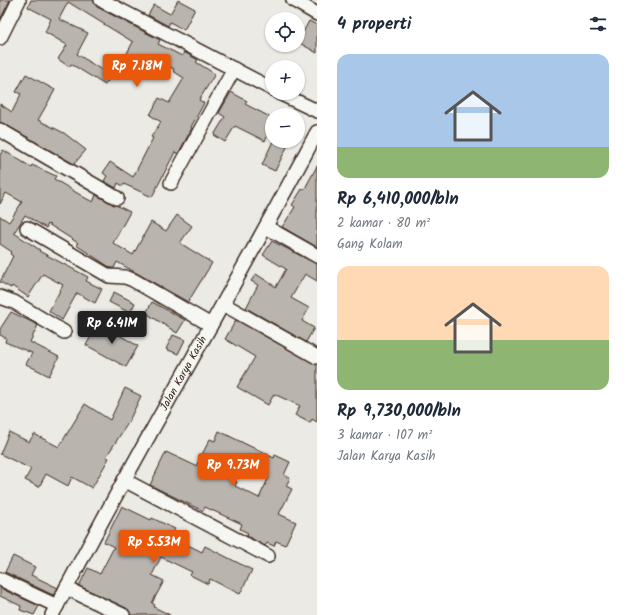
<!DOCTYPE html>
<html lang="id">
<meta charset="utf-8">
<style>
body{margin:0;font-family:Kalam,sans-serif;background:#f6f6f7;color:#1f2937;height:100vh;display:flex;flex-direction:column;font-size:15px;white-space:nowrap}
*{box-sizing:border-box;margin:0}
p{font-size:13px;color:#747a83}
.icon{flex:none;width:22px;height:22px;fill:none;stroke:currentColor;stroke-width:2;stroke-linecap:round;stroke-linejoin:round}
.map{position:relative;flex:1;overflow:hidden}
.panel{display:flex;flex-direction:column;background:#fff;width:312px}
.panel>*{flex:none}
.buttons{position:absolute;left:265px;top:12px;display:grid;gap:8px}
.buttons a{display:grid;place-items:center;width:40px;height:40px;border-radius:50%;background:#fff;box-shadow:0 1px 3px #0004;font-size:20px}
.price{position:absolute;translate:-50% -34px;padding:0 9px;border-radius:4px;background:#ea580c;color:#fff;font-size:13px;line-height:26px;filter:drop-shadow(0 1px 2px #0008)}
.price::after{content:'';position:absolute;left:50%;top:24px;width:12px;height:9px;margin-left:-6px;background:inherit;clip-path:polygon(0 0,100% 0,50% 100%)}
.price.current{background:#222;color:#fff}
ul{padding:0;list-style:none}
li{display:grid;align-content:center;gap:8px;height:212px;padding:0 20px}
li span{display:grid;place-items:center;height:124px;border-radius:12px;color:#555}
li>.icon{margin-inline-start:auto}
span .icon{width:72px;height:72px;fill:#fffc;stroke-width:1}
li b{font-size:17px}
h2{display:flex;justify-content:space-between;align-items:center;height:48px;padding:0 20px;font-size:17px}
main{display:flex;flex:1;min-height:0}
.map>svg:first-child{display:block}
.building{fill:#bab4ae;stroke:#3b2a1e;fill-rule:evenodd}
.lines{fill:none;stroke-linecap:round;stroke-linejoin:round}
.street-casing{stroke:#3b2a1e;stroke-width:16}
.street{stroke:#f6f6f2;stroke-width:13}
.labels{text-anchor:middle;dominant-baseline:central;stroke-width:3.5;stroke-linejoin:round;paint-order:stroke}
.street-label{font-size:11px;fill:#3b2a1e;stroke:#f6f6f2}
</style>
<main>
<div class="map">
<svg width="317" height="615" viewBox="0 0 317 615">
<rect width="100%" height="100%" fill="#ebeae5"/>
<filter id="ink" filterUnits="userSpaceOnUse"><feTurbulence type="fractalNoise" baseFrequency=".025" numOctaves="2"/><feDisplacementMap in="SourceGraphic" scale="8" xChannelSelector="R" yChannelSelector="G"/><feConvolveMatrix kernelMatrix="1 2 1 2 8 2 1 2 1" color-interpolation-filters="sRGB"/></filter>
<g filter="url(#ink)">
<g class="building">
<path d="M0 0H10L0 20Z"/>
<path d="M31 0H93L97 7 160 40 158 44 182 56 184 52 198 60 196 62 215 74 199 100 204 103 191 127 192 128 178 154 175 152 152 197 124 184 123 186 118 183 116 188 104 181 107 176 103 173 110 162 133 177 153 138 151 137 161 122 150 115 159 98 169 103 184 78 173 71 174 69 151 58 146 66 126 55 133 42 68 2 59 19 88 33 77 54 111 76 105 85 71 64 69 67 58 59 67 45 45 32 51 19 28 7Z"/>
<path d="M178 0 195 9 184 30 170 22 168 26 148 15 154 5 170 14Z"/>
<path d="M309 21 317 25V53L298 42Z"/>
<path d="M26 74 55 90 38 120 64 133 86 150 74 164 0 122V104L12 112 21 94 16 92Z"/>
<path d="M231 92 247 101 245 104 272 118V128L265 141 235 126 225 142 214 135 225 117 219 113Z"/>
<path d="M273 141H290L275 171 262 165Z"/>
<path d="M3 150 31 167 32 165 56 176 54 179 87 199 93 202 96 195 130 212 113 243 133 255 151 222 166 231 177 215 192 226 180 243 212 263 188 302 117 262 114 268H111L76 245 78 243 48 224 46 228 25 215 14 233 40 250 39 251 88 277 86 281 102 289 95 303 77 293 62 320 49 311 63 285 43 274 28 297 12 286 11 288 0 282 13 256 10 254 12 252 0 244V216L9 222 22 202 6 193 0 204V155Z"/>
<path d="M317 166V247L282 227 295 207 292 205 302 189 304 190Z"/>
<path d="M272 241 317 264V281L305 274 291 298 309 308 302 321 314 328 306 342 246 308 258 285 251 281 256 274 276 287 286 269 263 255Z"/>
<path d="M114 292 135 303 130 313 109 302Z"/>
<path d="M152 302 185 320 177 333 146 313Z"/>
<path d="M11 312 38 325 30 342 59 357 49 376 26 364 32 353 5 342 6 338 0 335V329Z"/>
<path d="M236 320 317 365V422L312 419 310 423 295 415 300 406 274 394 268 405 237 387 255 357 225 339Z"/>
<path d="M99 323 138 346 126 367 86 345Z"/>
<path d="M173 335 185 340 178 354 166 349Z"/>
<path d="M125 388 141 396 128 423 106 457 109 458 92 488 72 477 68 486 46 474 39 487 25 480 31 469 0 454 9 432 29 442 34 434 59 447 85 404 110 420Z"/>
<path d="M219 431 274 458 275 455 290 462 284 475 290 478 286 486 292 489 279 514 296 522 285 545 276 541 274 546 267 543 265 546 247 536 248 533 240 529 242 524 205 507 203 511 150 485 166 452 196 466 210 439 215 441ZM235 459 269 477 259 498 235 486 237 482 226 477Z"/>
<path d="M122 506 151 520 152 518 175 529 173 532 188 539 186 544 202 552 205 546 252 570 240 594 210 579 208 584 190 575 192 572 161 557 152 575 164 581 152 603 155 605 154 607 170 615H131L126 608 79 586 88 568 100 574 114 547 104 542Z"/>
<path d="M13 556 35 567 31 575 58 588 53 595 5 572Z"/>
<path d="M0 588 39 606 34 615 20 610 21 606 0 596Z"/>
</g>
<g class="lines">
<defs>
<g id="street">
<path d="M101 0 272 89"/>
<path d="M293 0 317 14"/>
<path d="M0 38 19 0"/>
<path d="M279 93 317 111"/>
<path d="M0 130 117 198"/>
<path d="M171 183 234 69"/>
<path d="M266 227 317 256"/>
<path d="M27 228 109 276 125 277 133 280 211 325"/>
<path d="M0 297 14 302 64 332"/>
<path d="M223 304 317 357"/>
<path d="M124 480 268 556"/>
<path d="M0 579 57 606"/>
<path d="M66 588 123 615"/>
<path id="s1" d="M52 615C76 570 100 524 125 479 189 363 255 249 317 132"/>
</g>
</defs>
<use href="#street" class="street-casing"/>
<use href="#street" class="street"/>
</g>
</g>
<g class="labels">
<g class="street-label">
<text stroke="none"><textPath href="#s1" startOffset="275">Jalan Karya Kasih</textPath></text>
</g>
</g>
</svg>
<div class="buttons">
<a><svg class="icon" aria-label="locate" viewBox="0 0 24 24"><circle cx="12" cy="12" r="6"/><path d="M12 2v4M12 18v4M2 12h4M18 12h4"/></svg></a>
<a>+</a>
<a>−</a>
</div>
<b class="price" style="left:137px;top:88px">Rp 7.18M</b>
<b class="price current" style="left:112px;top:345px">Rp 6.41M</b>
<b class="price" style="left:233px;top:487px">Rp 9.73M</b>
<b class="price" style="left:154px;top:564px">Rp 5.53M</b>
</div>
<section class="panel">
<h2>4 properti<svg class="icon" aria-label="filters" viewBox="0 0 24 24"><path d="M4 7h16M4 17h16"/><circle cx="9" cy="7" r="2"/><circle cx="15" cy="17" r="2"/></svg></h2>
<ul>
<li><span style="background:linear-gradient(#a9c7e8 75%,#8fb573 0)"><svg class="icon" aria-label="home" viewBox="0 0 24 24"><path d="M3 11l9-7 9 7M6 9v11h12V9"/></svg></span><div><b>Rp 6,410,000/bln</b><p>2 kamar · 80 m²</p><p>Gang Kolam</p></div></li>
<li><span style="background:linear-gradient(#ffd9b3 60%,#8fb573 0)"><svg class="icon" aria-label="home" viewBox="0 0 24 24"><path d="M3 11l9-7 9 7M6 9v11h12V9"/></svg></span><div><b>Rp 9,730,000/bln</b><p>3 kamar · 107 m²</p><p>Jalan Karya Kasih</p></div></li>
</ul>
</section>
</main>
